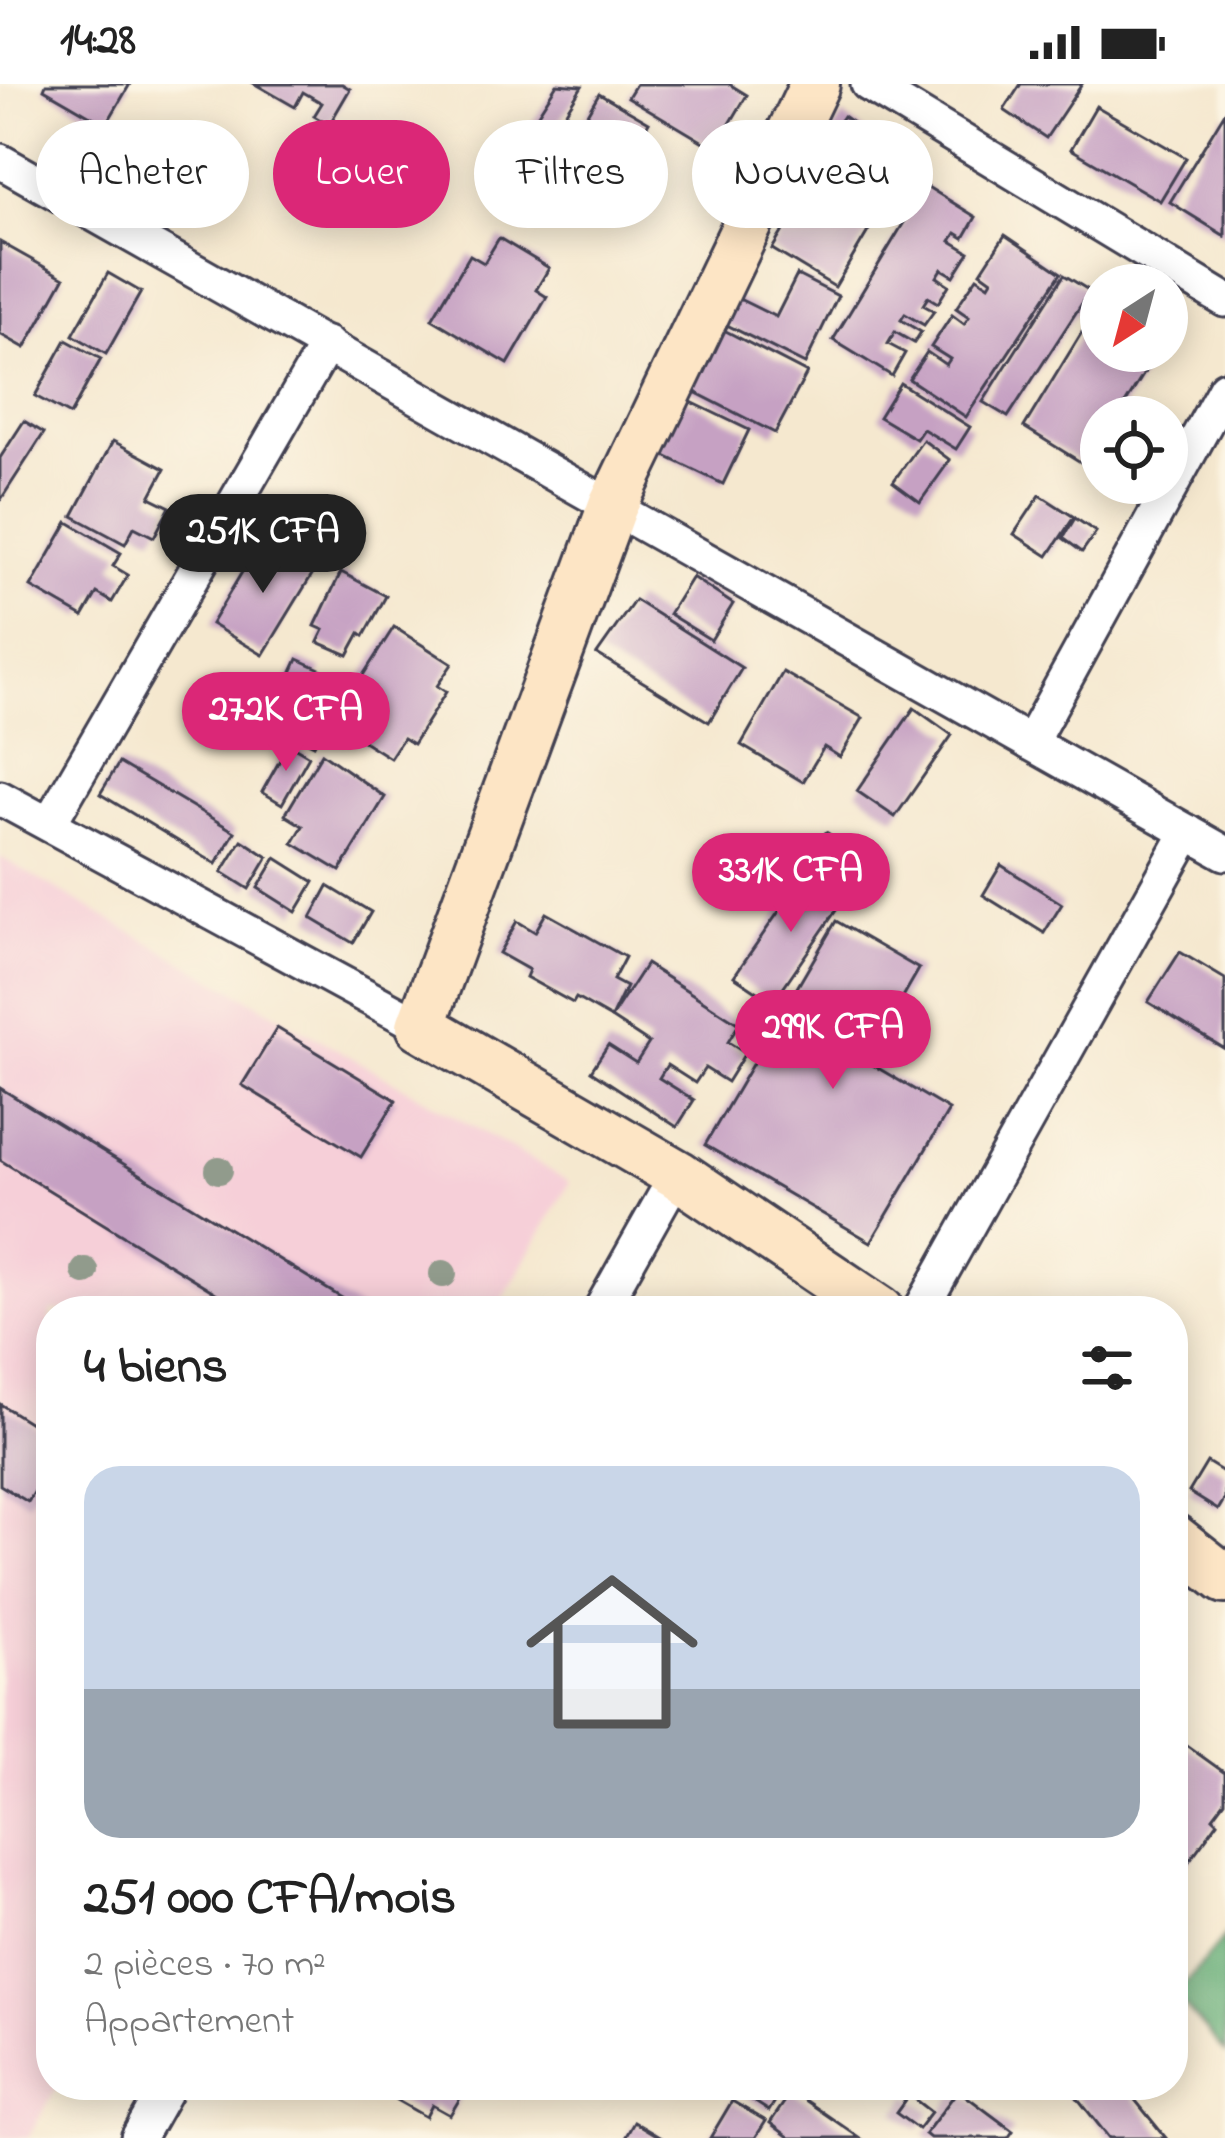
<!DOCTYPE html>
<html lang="fr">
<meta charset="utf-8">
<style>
body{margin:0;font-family:"Indie Flower",sans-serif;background:#f6f6f6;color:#222;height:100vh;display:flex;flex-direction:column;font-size:45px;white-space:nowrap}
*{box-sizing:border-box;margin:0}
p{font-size:39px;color:#767676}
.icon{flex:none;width:66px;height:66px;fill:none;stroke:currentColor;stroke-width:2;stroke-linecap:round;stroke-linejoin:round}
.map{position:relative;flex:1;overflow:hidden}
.drawer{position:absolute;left:36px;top:1212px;width:1152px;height:804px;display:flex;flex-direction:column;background:#fff;border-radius:48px;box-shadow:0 6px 30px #0003}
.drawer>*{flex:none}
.top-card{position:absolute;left:36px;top:36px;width:1155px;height:108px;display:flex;gap:24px}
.needle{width:78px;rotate:216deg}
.buttons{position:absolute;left:1080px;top:180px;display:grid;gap:24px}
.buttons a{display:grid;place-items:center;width:108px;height:108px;border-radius:50%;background:#fff;box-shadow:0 6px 30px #0003;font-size:60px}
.price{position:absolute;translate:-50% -102px;padding:0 27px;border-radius:42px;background:#db2777;color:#fff;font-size:39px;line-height:78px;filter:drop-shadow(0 3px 6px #0008)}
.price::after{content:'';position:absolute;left:50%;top:72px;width:36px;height:27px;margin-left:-18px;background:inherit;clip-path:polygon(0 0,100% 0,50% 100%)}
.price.on{background:#222;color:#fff}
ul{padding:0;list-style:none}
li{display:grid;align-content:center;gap:24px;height:636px;padding:0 48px}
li+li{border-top:3px solid #e0e0e0}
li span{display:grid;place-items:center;height:372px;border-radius:36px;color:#555}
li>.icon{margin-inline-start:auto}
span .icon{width:216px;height:216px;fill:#fffc;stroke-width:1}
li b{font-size:51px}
h2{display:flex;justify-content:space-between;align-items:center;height:144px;padding:0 48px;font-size:51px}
.pill{padding:0 42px;border-radius:54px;background:#fff;box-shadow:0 6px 30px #0003;font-size:42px;line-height:108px}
.pill.on{background:#db2777;color:#fff}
.status{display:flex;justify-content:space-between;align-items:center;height:84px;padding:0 60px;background:#fff;direction:ltr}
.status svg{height:33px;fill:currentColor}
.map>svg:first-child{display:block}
.built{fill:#f6cfd8}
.forest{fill:#62ac74;stroke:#426758;stroke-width:3}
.building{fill:#c6a1c3}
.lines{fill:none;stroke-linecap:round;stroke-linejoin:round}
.street-casing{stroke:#424051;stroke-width:39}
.secondary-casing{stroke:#424051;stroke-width:54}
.street{stroke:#fff;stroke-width:33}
.secondary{stroke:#fde5c5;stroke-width:48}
.tree{fill:#919b8c}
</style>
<div class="status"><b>14:28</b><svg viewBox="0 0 49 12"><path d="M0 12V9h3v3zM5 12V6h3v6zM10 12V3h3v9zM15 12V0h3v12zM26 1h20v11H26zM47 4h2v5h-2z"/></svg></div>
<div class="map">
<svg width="1225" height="2054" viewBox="0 0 1225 2054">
<rect width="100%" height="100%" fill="#fcf5e5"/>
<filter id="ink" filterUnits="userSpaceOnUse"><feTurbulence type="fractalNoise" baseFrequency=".00833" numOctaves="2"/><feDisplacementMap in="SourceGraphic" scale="24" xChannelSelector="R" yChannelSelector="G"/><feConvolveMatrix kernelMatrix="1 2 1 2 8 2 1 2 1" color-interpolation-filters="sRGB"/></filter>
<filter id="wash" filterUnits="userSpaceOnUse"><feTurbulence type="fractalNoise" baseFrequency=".004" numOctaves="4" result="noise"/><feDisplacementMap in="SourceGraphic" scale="48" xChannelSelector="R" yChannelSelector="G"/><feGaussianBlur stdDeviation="2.7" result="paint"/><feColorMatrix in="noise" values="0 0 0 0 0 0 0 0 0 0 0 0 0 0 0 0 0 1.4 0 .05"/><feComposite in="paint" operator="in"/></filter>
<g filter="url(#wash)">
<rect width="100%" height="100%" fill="#f5e8cf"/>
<path class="built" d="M0 773 570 1098 496 1227H51V2001H58L28 2054H0Z"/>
<path class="forest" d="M1225 1852V1969L1175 1911Z"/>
<g id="blocks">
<g class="building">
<path d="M46 0H130L106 41 44 5Z"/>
<path d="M255 0H342L350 5 329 41 314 32 322 19 303 8 295 23Z"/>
<path d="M557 0 582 2 537 73 518 61Z"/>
<path d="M636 0H729L747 11 715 65 628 13Z"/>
<path d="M1021 0H1082L1046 54 1004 26Z"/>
<path d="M599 9 649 38 595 130 546 101Z"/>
<path d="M1096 22 1186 74 1160 117 1071 65Z"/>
<path d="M1225 28V152L1170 118Z"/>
<path d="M843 32 877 56 858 84 824 59Z"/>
<path d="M827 75 889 112 835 203 772 165Z"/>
<path d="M926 102 976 133 964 154 956 149 951 157 969 168 954 192 942 185 937 193 949 201 938 219 928 213 923 221 934 227 924 241 905 230 901 236 921 248 914 259 895 248 888 260 905 269 892 292 833 256Z"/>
<path d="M1005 151 1061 189 966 333 909 295 927 268 946 281 950 275 931 263 952 231 964 240 969 233 956 224 977 193 989 201 992 196 981 188Z"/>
<path d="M499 154 549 184 536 206 547 213 508 280 432 235 470 171 484 179Z"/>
<path d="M0 158 64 194 25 264 0 250Z"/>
<path d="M108 189 141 208 106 270 73 251Z"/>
<path d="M797 191 838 212 805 280 719 237 731 211 776 233Z"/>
<path d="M1064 191 1090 207 1008 333 983 318Z"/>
<path d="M1101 217V267H1158L1117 333H1101V360L1087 382 1024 343Z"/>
<path d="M718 243 807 289 775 349 687 304Z"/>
<path d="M66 256 101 275 70 331 35 312Z"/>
<path d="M900 299 970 343 956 365 923 345 916 355 879 333Z"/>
<path d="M681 313 749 346 723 400 655 367Z"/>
<path d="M24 337 44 349 0 417V374Z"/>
<path d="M923 356 950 376 920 418 893 398Z"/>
<path d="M113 357 165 385 150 413 170 423 154 453 134 443 125 460 73 432Z"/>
<path d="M1040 411 1074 433 1048 472 1014 450Z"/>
<path d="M1075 434 1096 448 1082 468 1063 454Z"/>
<path d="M68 438 121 469 113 482 128 491 112 518 97 509 83 533 31 503Z"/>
<path d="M263 453 316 484 263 571 211 540Z"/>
<path d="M341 488 386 512 364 552 360 549 348 571 318 558 324 546 315 542Z"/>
<path d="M692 493 733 520 711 556 669 530Z"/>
<path d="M635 516 742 584 709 638 597 570Z"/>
<path d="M394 543 452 580 437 602 446 608 413 660 403 654 390 674 338 641 354 615 349 613Z"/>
<path d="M298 575 322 586 293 649 269 638Z"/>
<path d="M783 588 863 634 840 673 824 663 803 698 741 661Z"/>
<path d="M311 624 329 633 314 661 296 652Z"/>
<path d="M914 624 952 651 895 733 857 707Z"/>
<path d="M289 660 309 672 282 720 262 708Z"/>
<path d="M322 669 385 713 340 787 293 759 303 742 285 731Z"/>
<path d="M119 679 235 748 216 780 100 710Z"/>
<path d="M826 748 870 777 853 805 808 776Z"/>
<path d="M242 756 268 773 249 805 222 788Z"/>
<path d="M276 774 314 798 296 828 258 804Z"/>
<path d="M1001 781 1062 820 1044 849 983 811Z"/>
<path d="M810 783 848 809 773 918 734 892Z"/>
<path d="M328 802 371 828 353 859 311 834Z"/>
<path d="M546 829 625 873 613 896 626 903 611 934 576 914 573 919 526 893 529 886 499 869 517 837 535 848Z"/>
<path d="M836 837 919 885 866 977 949 1026 871 1158 705 1061Z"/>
<path d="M1180 868 1225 895V965L1148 918Z"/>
<path d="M646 880 739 940 728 958 745 969 727 998 705 984 695 999 667 981 659 994 694 1016 677 1043 591 987 608 961 636 979 649 959 611 934Z"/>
<path d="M277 944 396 1016 361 1073 242 1001Z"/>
<path d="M0 1004 363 1227H245L0 1076Z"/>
<path d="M0 1320 51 1352V1382L28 1418 0 1401Z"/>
<path d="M1207 1378 1225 1389V1414L1218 1426 1189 1408Z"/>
<path d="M1186 1661 1225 1689V1717L1213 1733 1218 1738 1173 1799V1679Z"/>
<path d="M395 2001H468L450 2031 432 2021 426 2033 389 2012Z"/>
<path d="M729 2001H785L769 2027Z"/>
<path d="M1067 2001H1123L1166 2054H1109Z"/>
<path d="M958 2006 1013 2047 1008 2054H930L925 2050Z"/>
<path d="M792 2007 860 2054H790L770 2039Z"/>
<path d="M909 2011 931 2028 918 2045 896 2029Z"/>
<path d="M732 2017 766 2037 755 2054H710Z"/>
<path d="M634 2038 661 2054H625Z"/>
</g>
</g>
</g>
<g filter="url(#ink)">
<use href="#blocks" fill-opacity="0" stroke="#424051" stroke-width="3"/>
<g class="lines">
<defs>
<g id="street">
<path d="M868 0 1225 216"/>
<path d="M0 77 1225 769"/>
<path d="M1030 659 1225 304"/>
<path d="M0 714 421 942"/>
<path d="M49 740 327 260"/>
<path d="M600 1227 677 1090"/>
<path d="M920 1227 1188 748"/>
<path d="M138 2054 168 2001"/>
</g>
<g id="secondary">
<path d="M815 0 613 421 421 942 677 1090 880 1227"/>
<path d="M1173 1454 1225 1495"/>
</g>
</defs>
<use href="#street" class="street-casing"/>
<use href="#secondary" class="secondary-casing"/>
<use href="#street" class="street"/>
<use href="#secondary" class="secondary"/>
</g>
<g class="tree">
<circle cx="138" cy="68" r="14"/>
<circle cx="219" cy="1086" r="14"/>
<circle cx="85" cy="1187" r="14"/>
<circle cx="443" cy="1190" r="14"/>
</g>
</g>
</svg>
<div class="buttons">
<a><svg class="needle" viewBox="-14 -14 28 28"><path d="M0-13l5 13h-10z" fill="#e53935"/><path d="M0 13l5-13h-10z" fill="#767676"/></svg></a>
<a><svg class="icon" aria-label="locate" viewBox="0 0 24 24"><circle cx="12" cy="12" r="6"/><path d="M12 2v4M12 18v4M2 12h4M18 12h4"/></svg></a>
</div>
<b class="price on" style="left:263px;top:512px">251K CFA</b>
<b class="price" style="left:286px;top:690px">272K CFA</b>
<b class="price" style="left:791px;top:851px">331K CFA</b>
<b class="price" style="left:833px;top:1008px">299K CFA</b>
<div class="top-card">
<a class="pill">Acheter</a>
<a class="pill on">Louer</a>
<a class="pill">Filtres</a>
<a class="pill">Nouveau</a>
</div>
<section class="drawer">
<h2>4 biens<svg class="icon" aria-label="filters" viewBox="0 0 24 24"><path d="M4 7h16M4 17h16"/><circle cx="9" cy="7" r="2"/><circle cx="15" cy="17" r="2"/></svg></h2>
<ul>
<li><span style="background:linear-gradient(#c9d6e8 60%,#9aa5b1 0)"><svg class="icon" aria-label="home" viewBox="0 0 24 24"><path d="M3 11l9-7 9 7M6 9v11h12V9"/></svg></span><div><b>251 000 CFA/mois</b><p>2 pièces · 70 m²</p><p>Appartement</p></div></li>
</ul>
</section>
</div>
